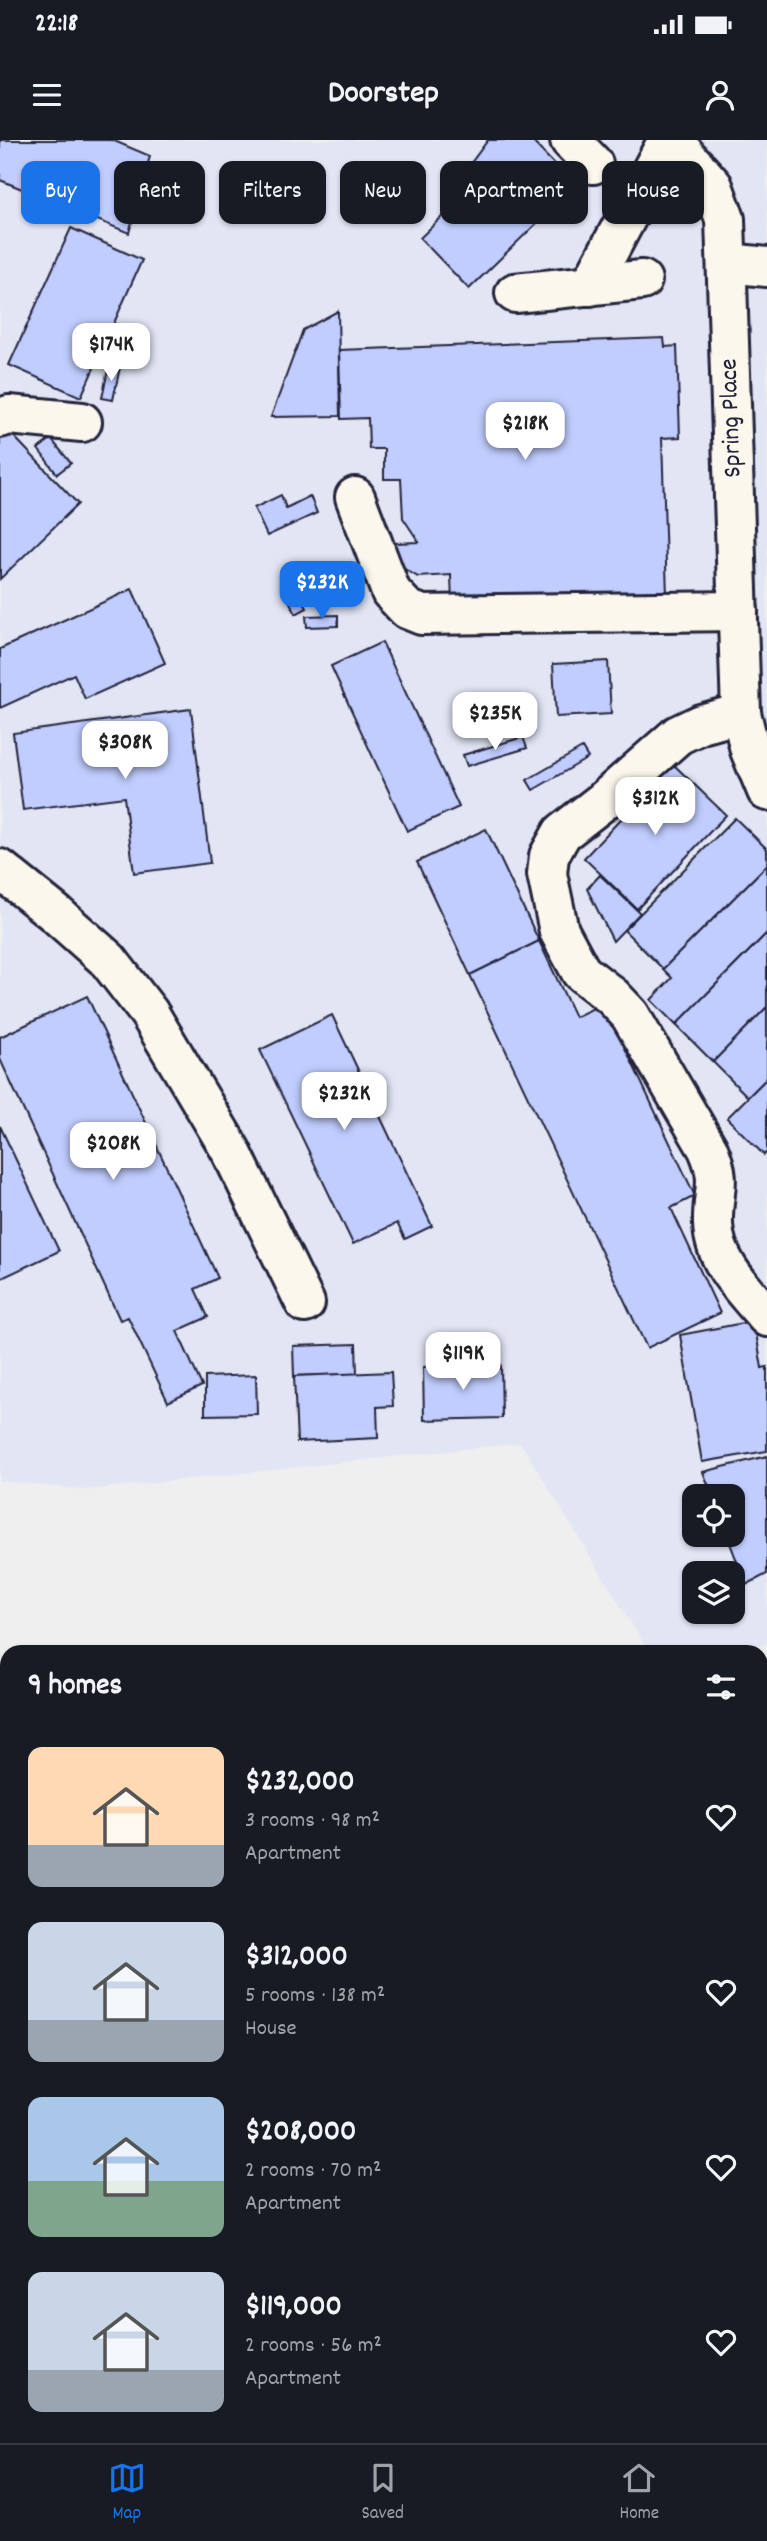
<!DOCTYPE html>
<meta charset="utf-8">
<style>
body{margin:0;font-family:Dekko,sans-serif;background:#242831;color:#f1f3f6;height:100vh;display:flex;flex-direction:column;font-size:26px;white-space:nowrap}
*{box-sizing:border-box;margin:0}
p{font-size:23px;color:#9ea1a6}
.icon{flex:none;width:38px;height:38px;fill:none;stroke:currentColor;stroke-width:2;stroke-linecap:round;stroke-linejoin:round}
.map{position:relative;flex:1;overflow:hidden}
.side{position:absolute;left:0px;top:1505px;width:768px;height:798px;display:flex;flex-direction:column;background:#171b24;border-radius:21px 21px 0 0;box-shadow:0 2px 5px #0004}
.side>*{flex:none}
.top-card{position:absolute;left:21px;top:21px;width:726px;height:63px;display:flex;gap:14px}
.fabs{position:absolute;left:682px;top:1344px;display:grid;gap:14px}
.fabs a{display:grid;place-items:center;width:63px;height:63px;border-radius:14px;background:#171b24;box-shadow:0 2px 5px #0004;font-size:35px}
.price{position:absolute;translate:-50% -60px;padding:0 16px;border-radius:14px;background:#fff;color:#222;font-size:23px;line-height:46px;filter:drop-shadow(0 2px 4px #0008)}
.price::after{content:'';position:absolute;left:50%;top:42px;width:21px;height:16px;margin-left:-10px;background:inherit;clip-path:polygon(0 0,100% 0,50% 100%)}
.price.current{background:#1a73e8;color:#fff}
ul{padding:0;list-style:none}
li{display:flex;align-items:center;gap:21px;height:175px;padding:0 28px}
li span{display:grid;place-items:center;flex:none;width:196px;height:140px;border-radius:14px;color:#555}
li>.icon{margin-inline-start:auto}
span .icon{width:84px;height:84px;fill:#fffc;stroke-width:1}
li b{font-size:30px}
h2{display:flex;justify-content:space-between;align-items:center;height:84px;padding:0 28px;font-size:30px}
.pill{padding:0 24px;border-radius:14px;background:#171b24;box-shadow:0 2px 5px #0004;font-size:24px;line-height:63px}
.pill.current{background:#1a73e8;color:#fff}
.status{display:flex;justify-content:space-between;align-items:center;height:49px;padding:0 35px;background:#171b24;direction:ltr}
.status svg{height:19px;fill:currentColor}
header{display:flex;justify-content:space-between;align-items:center;height:91px;padding:0 28px;background:#171b24;font-size:32px;font-weight:700}
.tabs{display:flex;justify-content:space-around;align-items:center;height:98px;border-top:2px solid #363941;background:#171b24;font-size:19px;color:#9ea1a6}
.tabs a{display:grid;justify-items:center;gap:4px}
.tabs .current{color:#1a73e8}
.map>svg:first-child{display:block}
.built{fill:#e1e5f4;fill-rule:evenodd}
.green{fill:#a1e2ac;stroke:#628274;stroke-width:2}
.lines{fill:none;stroke-linecap:round;stroke-linejoin:round}
.river{stroke:#8fe0e9;stroke-width:61}
.building{fill:#c0cdfe;stroke:#22223b;stroke-width:2}
.minor-casing{stroke:#22223b;stroke-width:44}
.minor{stroke:#fbf7ec;stroke-width:38}
.labels{text-anchor:middle;dominant-baseline:central;stroke-width:7;stroke-linejoin:round;paint-order:stroke}
.street-label{font-size:26px;fill:#22223b;stroke:#fbf7ec}
</style>
<div class="status"><b>22:18</b><svg viewBox="0 0 49 12"><path d="M0 12V9h3v3zM5 12V6h3v6zM10 12V3h3v9zM15 12V0h3v12zM26 1h20v11H26zM47 4h2v5h-2z"/></svg></div>
<header><svg class="icon" aria-label="menu" viewBox="0 0 24 24"><path d="M4 6h16M4 12h16M4 18h16"/></svg>Doorstep<svg class="icon" aria-label="person" viewBox="0 0 24 24"><circle cx="12" cy="8" r="4"/><path d="M4 21q1-7 8-7t8 7"/></svg></header>
<div class="map">
<svg width="767" height="2303" viewBox="0 0 767 2303">
<rect width="100%" height="100%" fill="#efeff0"/>
<filter id="ink" filterUnits="userSpaceOnUse"><feTurbulence type="fractalNoise" baseFrequency=".0143" numOctaves="2"/><feDisplacementMap in="SourceGraphic" scale="14" xChannelSelector="R" yChannelSelector="G"/><feConvolveMatrix kernelMatrix="1 2 1 2 8 2 1 2 1" color-interpolation-filters="sRGB"/></filter>
<g filter="url(#ink)">
<path class="built" d="M0 0H767V1503L739 1512H649L521 1303 87 1350 0 1341ZM695 1356H733V1395H695ZM695 1433H733V1472H695Z"/>
<g class="green">
<path d="M764 1716 767 1722V2042L761 2051V1718Z"/>
<path d="M0 1723 7 1725V2296H269L259 2303H0Z"/>
</g>
<g class="lines">
<g class="river">
<path d="M0 1625 7 1627"/>
<path d="M761 1674 767 1671"/>
</g>
</g>
<g class="building">
<path d="M0 0H112L150 16 129 93 0 40Z"/>
<path d="M488 0H531L575 46 469 149 420 98 473 47 462 35Z"/>
<path d="M71 88 142 120 81 257 9 225Z"/>
<path d="M338 171 340 276 271 277 303 190Z"/>
<path d="M664 198 665 207 677 206 680 297 662 298 667 456 452 463 451 435 418 437 396 424 395 403 419 402 403 378 401 339H384V309H369L368 278 341 279 339 210Z"/>
<path d="M109 225 120 227 113 260 102 258Z"/>
<path d="M6 288 78 364 0 439V293Z"/>
<path d="M51 299 71 323 57 334 38 309Z"/>
<path d="M281 355 286 368 310 356 317 373 267 396 254 368Z"/>
<path d="M296 447 307 468 296 474 285 453Z"/>
<path d="M132 449 165 523 85 559 74 534 0 568V509Z"/>
<path d="M338 475V486L307 487 306 476Z"/>
<path d="M382 502 459 667 407 691 331 526Z"/>
<path d="M608 521 611 574 556 577 553 524Z"/>
<path d="M191 569 210 723 134 733 124 657 23 670 13 593Z"/>
<path d="M523 597 527 608 467 626 463 615Z"/>
<path d="M582 608 588 618 533 650 527 640Z"/>
<path d="M673 624 726 675 637 769 584 718Z"/>
<path d="M735 678 767 709V725L663 829 624 790Z"/>
<path d="M486 689 539 801 470 835 417 722Z"/>
<path d="M767 725V793L676 885 651 860 672 838 663 829Z"/>
<path d="M600 735 640 773 613 801 587 749Z"/>
<path d="M767 793V867L713 922 676 885Z"/>
<path d="M539 801 575 877 604 863 695 1056 671 1068 720 1173 647 1208 470 835Z"/>
<path d="M87 856 218 1138 195 1149 208 1177 177 1191 202 1246 168 1262 128 1177 120 1180 0 919V897Z"/>
<path d="M767 867V938L748 957 713 922Z"/>
<path d="M332 875 432 1086 405 1099 397 1083 353 1104 260 910Z"/>
<path d="M767 938V1012L764 1015 727 978Z"/>
<path d="M0 986 59 1111 0 1139Z"/>
<path d="M754 1181 762 1228 767 1227V1311L702 1322 680 1195Z"/>
<path d="M356 1204 357 1234 294 1236 293 1206Z"/>
<path d="M501 1224 502 1278 424 1280 423 1227Z"/>
<path d="M391 1232 393 1266 377 1267 378 1298 297 1302 294 1236Z"/>
<path d="M256 1235 257 1274 205 1275V1237Z"/>
<path d="M767 1316V1434L746 1445 727 1395H733V1356H713L703 1332Z"/>
<path d="M317 2296H354L347 2303H324Z"/>
</g>
<g class="lines">
<defs>
<g id="minor">
<path d="M570 0 593 24"/>
<path d="M672 0 713 46 725 79 741 573 750 610 767 651"/>
<path d="M728 123 767 127"/>
<path d="M590 146 668 0"/>
<path d="M515 153 642 140"/>
<path d="M0 278 9 275 82 282"/>
<path d="M355 357 391 452 407 469 422 475 738 471"/>
<path d="M741 573 701 584 678 595 602 662 562 693 549 716 547 734 559 791 581 832 613 857 630 875 708 1009C723 1044 712 1050 713 1084 714 1122 744 1150 767 1177"/>
<path d="M0 729 56 774 108 820 149 873 231 1011 305 1163"/>
<path d="M761 2242 767 2251"/>
</g>
</defs>
<use href="#minor" class="minor-casing"/>
<use href="#minor" class="minor"/>
</g>
</g>
<g class="labels">
<g class="street-label">
<text transform="translate(732 278) rotate(-92)">Spring Place</text>
</g>
</g>
</svg>
<div class="fabs">
<a><svg class="icon" aria-label="locate" viewBox="0 0 24 24"><circle cx="12" cy="12" r="6"/><path d="M12 2v4M12 18v4M2 12h4M18 12h4"/></svg></a>
<a><svg class="icon" aria-label="layers" viewBox="0 0 24 24"><path d="M12 4l9 5-9 5-9-5zM3 14l9 5 9-5"/></svg></a>
</div>
<b class="price" style="left:111px;top:243px">$174K</b>
<b class="price" style="left:525px;top:322px">$218K</b>
<b class="price current" style="left:322px;top:481px">$232K</b>
<b class="price" style="left:495px;top:612px">$235K</b>
<b class="price" style="left:125px;top:641px">$308K</b>
<b class="price" style="left:655px;top:697px">$312K</b>
<b class="price" style="left:344px;top:992px">$232K</b>
<b class="price" style="left:113px;top:1042px">$208K</b>
<b class="price" style="left:463px;top:1252px">$119K</b>
<div class="top-card">
<a class="pill current">Buy</a>
<a class="pill">Rent</a>
<a class="pill">Filters</a>
<a class="pill">New</a>
<a class="pill">Apartment</a>
<a class="pill">House</a>
</div>
<section class="side">
<h2>9 homes<svg class="icon" aria-label="filters" viewBox="0 0 24 24"><path d="M4 7h16M4 17h16"/><circle cx="9" cy="7" r="2"/><circle cx="15" cy="17" r="2"/></svg></h2>
<ul>
<li><span style="background:linear-gradient(#ffd9b3 70%,#9aa5b1 0)"><svg class="icon" aria-label="home" viewBox="0 0 24 24"><path d="M3 11l9-7 9 7M6 9v11h12V9"/></svg></span><div><b>$232,000</b><p>3 rooms · 98 m²</p><p>Apartment</p></div><svg class="icon" aria-label="heart" viewBox="0 0 24 24"><path d="M12 20l-8-8c-3-5 5-10 8-4 3-6 11-1 8 4z"/></svg></li>
<li><span style="background:linear-gradient(#c9d6e8 70%,#9aa5b1 0)"><svg class="icon" aria-label="home" viewBox="0 0 24 24"><path d="M3 11l9-7 9 7M6 9v11h12V9"/></svg></span><div><b>$312,000</b><p>5 rooms · 138 m²</p><p>House</p></div><svg class="icon" aria-label="heart" viewBox="0 0 24 24"><path d="M12 20l-8-8c-3-5 5-10 8-4 3-6 11-1 8 4z"/></svg></li>
<li><span style="background:linear-gradient(#a9c7e8 60%,#7fa58c 0)"><svg class="icon" aria-label="home" viewBox="0 0 24 24"><path d="M3 11l9-7 9 7M6 9v11h12V9"/></svg></span><div><b>$208,000</b><p>2 rooms · 70 m²</p><p>Apartment</p></div><svg class="icon" aria-label="heart" viewBox="0 0 24 24"><path d="M12 20l-8-8c-3-5 5-10 8-4 3-6 11-1 8 4z"/></svg></li>
<li><span style="background:linear-gradient(#c9d6e8 70%,#9aa5b1 0)"><svg class="icon" aria-label="home" viewBox="0 0 24 24"><path d="M3 11l9-7 9 7M6 9v11h12V9"/></svg></span><div><b>$119,000</b><p>2 rooms · 56 m²</p><p>Apartment</p></div><svg class="icon" aria-label="heart" viewBox="0 0 24 24"><path d="M12 20l-8-8c-3-5 5-10 8-4 3-6 11-1 8 4z"/></svg></li>
</ul>
</section>
</div>
<nav class="tabs">
<a class="current"><svg class="icon" aria-label="map" viewBox="0 0 24 24"><path d="M3 6l6-2 6 2 6-2v14l-6 2-6-2-6 2zM9 4v14M15 6v14"/></svg>Map</a>
<a><svg class="icon" aria-label="saved" viewBox="0 0 24 24"><path d="M7 4h10v16l-5-4-5 4z"/></svg>Saved</a>
<a><svg class="icon" aria-label="home" viewBox="0 0 24 24"><path d="M3 11l9-7 9 7M6 9v11h12V9"/></svg>Home</a>
</nav>
